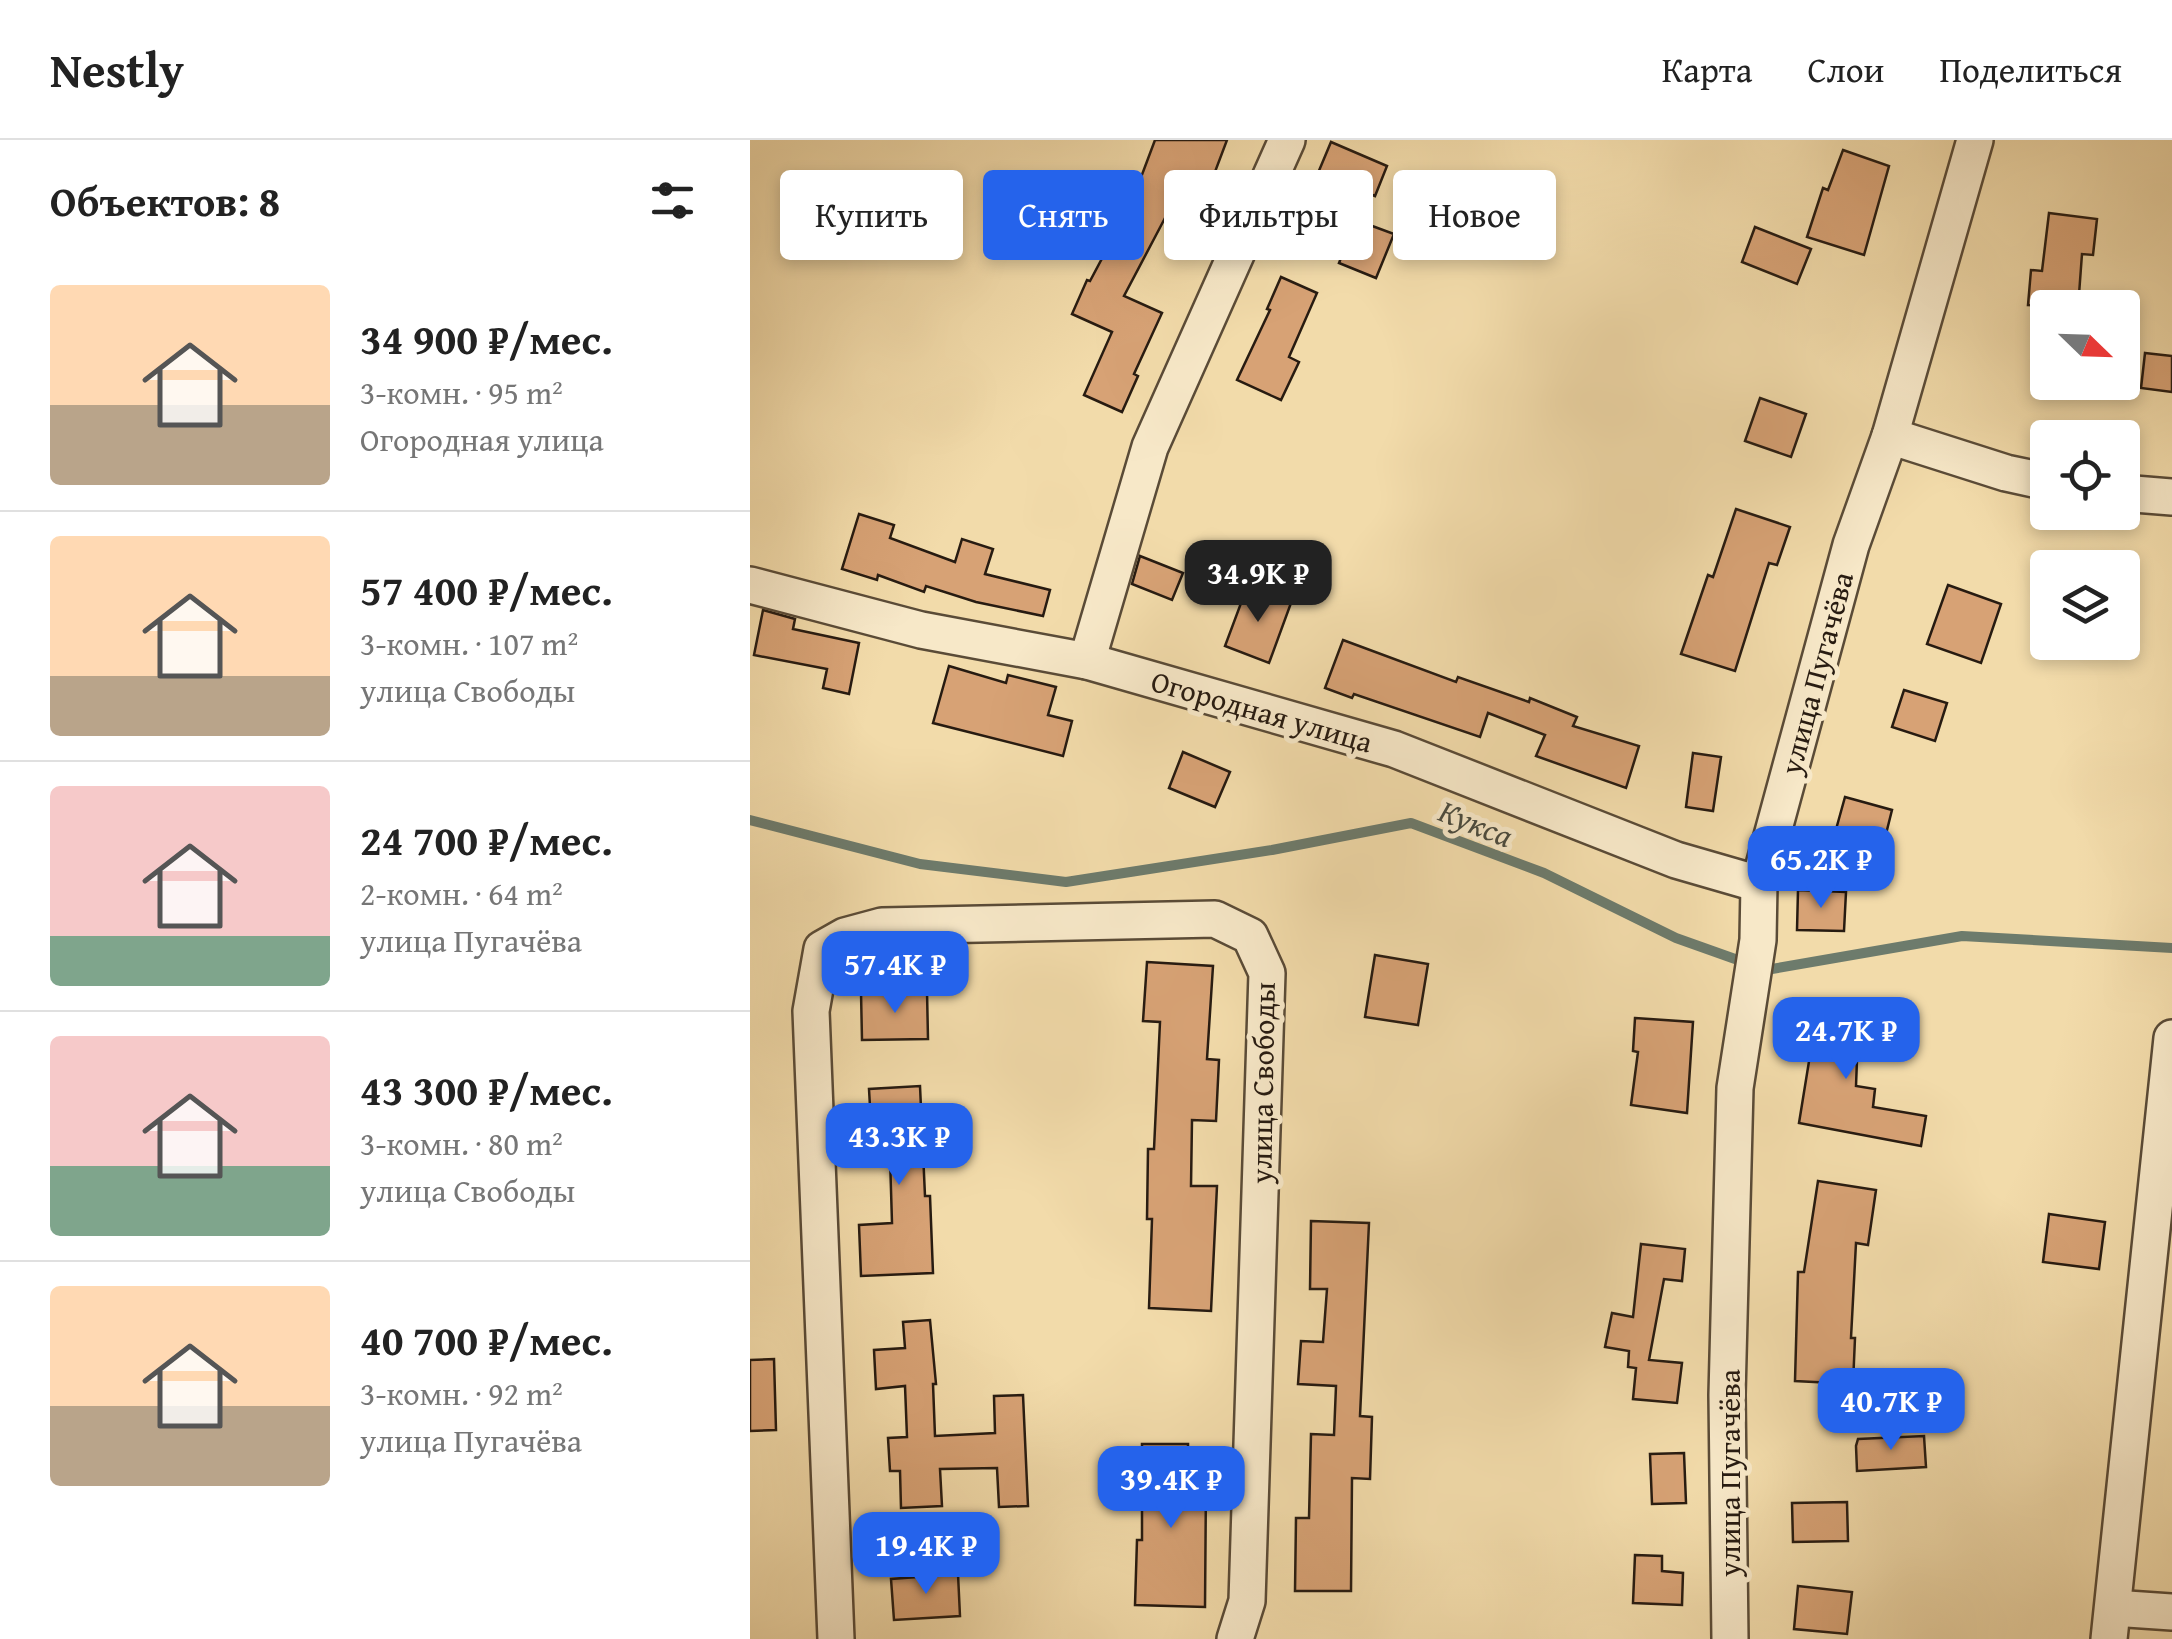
<!DOCTYPE html>
<html lang="ru">
<meta charset="utf-8">
<style>
body{margin:0;font-family:"Gentium Book Plus",serif;background:#f2f2f2;color:#222;height:100vh;display:flex;flex-direction:column;font-size:38px;white-space:nowrap}
*{box-sizing:border-box;margin:0}
p{font-size:32px;color:#767676}
.icon{flex:none;width:55px;height:55px;fill:none;stroke:currentColor;stroke-width:2;stroke-linecap:round;stroke-linejoin:round}
.map{position:relative;flex:1;overflow:hidden}
.panel{display:flex;flex-direction:column;background:#fff;width:750px}
.panel>*{flex:none}
.guide{position:absolute;left:30px;top:30px;width:950px;height:90px;display:flex;gap:20px}
.needle{width:65px;rotate:113deg}
.tools{position:absolute;left:1280px;top:150px;display:grid;gap:20px}
.tools a{display:grid;place-items:center;width:110px;height:110px;border-radius:10px;background:#fff;box-shadow:0 5px 15px #0003;font-size:50px}
.price{position:absolute;translate:-50% -85px;padding:0 22px;border-radius:20px;background:#2563eb;color:#fff;font-size:32px;line-height:65px;filter:drop-shadow(0 2px 5px #0008)}
.price::after{content:'';position:absolute;left:50%;top:60px;width:30px;height:22px;margin-left:-15px;background:inherit;clip-path:polygon(0 0,100% 0,50% 100%)}
.price.current{background:#222;color:#fff}
ul{padding:0;list-style:none}
li{display:flex;align-items:center;gap:30px;height:250px;padding:0 50px}
li+li{border-top:2px solid #e0e0e0}
li span{display:grid;place-items:center;flex:none;width:280px;height:200px;border-radius:10px;color:#555}
li>.icon{margin-inline-start:auto}
span .icon{width:120px;height:120px;fill:#fffc;stroke-width:1}
li b{font-size:42px}
h2{display:flex;justify-content:space-between;align-items:center;height:120px;padding:0 50px;font-size:42px}
.chip{padding:0 35px;border-radius:10px;background:#fff;box-shadow:0 5px 15px #0003;font-size:35px;line-height:90px}
.chip.current{background:#2563eb;color:#fff}
header{display:flex;align-items:center;gap:60px;box-sizing:border-box;height:140px;padding:0 50px;background:#fff;border-bottom:2px solid #e0e0e0}
header strong{font-size:48px}
nav{display:flex;gap:55px;margin-inline-start:auto;font-size:35px}
main{display:flex;flex:1;min-height:0}
.map>svg:first-child{display:block}
.lines{fill:none;stroke-linecap:round;stroke-linejoin:round}
.stream{stroke:#6d7b6c;stroke-width:10}
.building{fill:#d7a275;stroke:#271b11;stroke-width:2.5}
.minor-casing{stroke:#5a4b37;stroke-width:40}
.minor{stroke:#f7e8c8;stroke-width:35}
.labels{text-anchor:middle;dominant-baseline:central;stroke-width:10;stroke-linejoin:round;paint-order:stroke}
.street-label{font-size:30px;fill:#271b11;stroke:#f7e8c8}
.water-label{font-size:32px;font-style:italic;fill:#4a4b3f;stroke:#f7e8c8}
</style>
<header>
<strong>Nestly</strong>
<nav><a>Карта</a><a>Слои</a><a>Поделиться</a></nav>
</header>
<main>
<section class="panel">
<h2>Объектов: 8<svg class="icon" aria-label="filters" viewBox="0 0 24 24"><path d="M4 7h16M4 17h16"/><circle cx="9" cy="7" r="2"/><circle cx="15" cy="17" r="2"/></svg></h2>
<ul>
<li><span style="background:linear-gradient(#ffd9b3 60%,#b9a48a 0)"><svg class="icon" aria-label="home" viewBox="0 0 24 24"><path d="M3 11l9-7 9 7M6 9v11h12V9"/></svg></span><div><b>34 900 ₽/мес.</b><p>3-комн. · 95 m²</p><p>Огородная улица</p></div></li>
<li><span style="background:linear-gradient(#ffd9b3 70%,#b9a48a 0)"><svg class="icon" aria-label="home" viewBox="0 0 24 24"><path d="M3 11l9-7 9 7M6 9v11h12V9"/></svg></span><div><b>57 400 ₽/мес.</b><p>3-комн. · 107 m²</p><p>улица Свободы</p></div></li>
<li><span style="background:linear-gradient(#f6c9c9 75%,#7fa58c 0)"><svg class="icon" aria-label="home" viewBox="0 0 24 24"><path d="M3 11l9-7 9 7M6 9v11h12V9"/></svg></span><div><b>24 700 ₽/мес.</b><p>2-комн. · 64 m²</p><p>улица Пугачёва</p></div></li>
<li><span style="background:linear-gradient(#f6c9c9 65%,#7fa58c 0)"><svg class="icon" aria-label="home" viewBox="0 0 24 24"><path d="M3 11l9-7 9 7M6 9v11h12V9"/></svg></span><div><b>43 300 ₽/мес.</b><p>3-комн. · 80 m²</p><p>улица Свободы</p></div></li>
<li><span style="background:linear-gradient(#ffd9b3 60%,#b9a48a 0)"><svg class="icon" aria-label="home" viewBox="0 0 24 24"><path d="M3 11l9-7 9 7M6 9v11h12V9"/></svg></span><div><b>40 700 ₽/мес.</b><p>3-комн. · 92 m²</p><p>улица Пугачёва</p></div></li>
</ul>
</section>
<div class="map">
<svg width="1422" height="1499" viewBox="0 0 1422 1499">
<rect width="100%" height="100%" fill="#f2dbaa"/>
<filter id="stains"><feTurbulence type="fractalNoise" baseFrequency=".002" numOctaves="4"/><feColorMatrix values="0 0 0 0 .2 0 0 0 0 .09 0 0 0 0 .02 0 0 0 .5 -.17"/></filter>
<radialGradient id="worn" r=".72"><stop offset=".6" stop-color="#630" stop-opacity="0"/><stop offset="1" stop-color="#630" stop-opacity=".3"/></radialGradient>
<g class="lines">
<path class="stream" d="M0 680 170 724 316 742 522 710 661 683 794 733 926 798 1016 830 1212 796 1422 808"/>
</g>
<g class="building">
<path d="M405 0H477L451 69 425 59 374 156 412 173 384 234 388 236 372 272 334 255 362 192 322 174 337 140 340 141 381 64Z"/>
<path d="M581 2 637 26 625 56 568 33Z"/>
<path d="M1093 10 1139 26 1114 115 1057 97 1073 48 1078 50Z"/>
<path d="M1299 73 1347 79 1343 115 1332 114 1328 168 1278 165 1281 130 1292 131Z"/>
<path d="M606 80 644 94 626 138 589 123Z"/>
<path d="M1005 87 1061 109 1047 144 992 122Z"/>
<path d="M531 137 567 153 539 217 549 222 531 260 487 240 520 170 517 169Z"/>
<path d="M1395 213 1422 216V252L1391 248Z"/>
<path d="M1010 258 1056 274 1041 317 995 301Z"/>
<path d="M986 369 1040 387 1027 425 1019 423 985 531 931 514 958 435 963 437Z"/>
<path d="M109 374 144 385 140 398 205 422 212 399 243 409 235 434 300 450 293 476 226 462 176 446 174 452 128 435 127 440 92 429Z"/>
<path d="M390 416 433 433 422 460 382 444Z"/>
<path d="M1198 445 1251 464 1231 523 1177 504Z"/>
<path d="M497 447 541 463 519 523 475 506Z"/>
<path d="M13 470 45 479 43 489 109 503 99 554 73 548 77 529 4 515Z"/>
<path d="M593 500 706 542 708 537 779 562 780 558 827 577 823 586 889 606 876 648 786 616 795 595 738 573 730 597 604 554 602 558 575 548Z"/>
<path d="M199 526 256 543 258 535 306 547 298 575 322 581 313 616 183 583Z"/>
<path d="M1154 550 1197 563 1185 601 1142 587Z"/>
<path d="M433 612 480 632 465 667 419 648Z"/>
<path d="M943 613 971 617 963 671 936 667Z"/>
<path d="M1095 657 1142 670 1133 706 1085 693Z"/>
<path d="M1048 750 1096 752 1094 791 1047 790Z"/>
<path d="M625 815 678 824 668 885 615 877Z"/>
<path d="M397 822 463 826 457 919 469 920 466 981 442 980 441 1046H467L461 1171 399 1168 402 1079H397L398 1009H404L410 882 393 881Z"/>
<path d="M177 851 178 899 112 900 111 852Z"/>
<path d="M1056 866 1109 867 1106 946 1125 949 1123 967 1176 976 1171 1006 1049 983 1061 909H1054Z"/>
<path d="M885 878 943 882 937 973 881 965 888 912 883 911Z"/>
<path d="M170 946 175 1056H180L183 1133 111 1136 109 1085 142 1083 140 1017 123 1019 119 949Z"/>
<path d="M1068 1041 1126 1050 1118 1105 1106 1103 1101 1198H1105L1103 1244 1045 1241 1048 1132H1054Z"/>
<path d="M1299 1074 1355 1082 1349 1129 1293 1122Z"/>
<path d="M561 1081 619 1083 610 1276 622 1277 620 1339 602 1338 601 1451H545L546 1378H559L561 1294 584 1295 586 1246 548 1244 551 1201 573 1202 577 1149H560Z"/>
<path d="M891 1104 935 1109 932 1141 914 1139 899 1220 932 1223 927 1263 883 1259 886 1228 878 1227 879 1211 855 1207 862 1173 883 1177Z"/>
<path d="M180 1180 186 1244H183L185 1296 245 1293 244 1256 273 1255 278 1366 249 1367 247 1328 190 1329 192 1366 151 1368 150 1331H140L138 1298 157 1297 155 1246 126 1249 124 1210 155 1208 153 1182Z"/>
<path d="M24 1219 26 1290 0 1291V1220Z"/>
<path d="M1174 1296 1176 1327 1107 1331 1106 1306 1108 1299Z"/>
<path d="M392 1304H438V1341H456L455 1467 385 1465 387 1400H392Z"/>
<path d="M934 1313 936 1363 902 1364 900 1314Z"/>
<path d="M1097 1362 1098 1401 1043 1402 1042 1363Z"/>
<path d="M885 1415 912 1416V1431L933 1433 932 1465 883 1463Z"/>
<path d="M208 1434 210 1476 144 1480 141 1439Z"/>
<path d="M1048 1446 1102 1452 1097 1494 1044 1489Z"/>
</g>
<g class="lines">
<defs>
<g id="minor">
<path d="M1140 296 1256 333 1298 342"/>
<path d="M1372 353 1422 357"/>
<path d="M0 445 171 490 337 521 644 609 926 720 1009 744"/>
<path d="M337 521 400 307 537 0"/>
<path d="M1363 1468 1422 1472"/>
<path d="M86 1499 61 871 72 809 95 796 132 786 465 779 500 796 517 833 497 1461 485 1499"/>
<path d="M980 1499 977 1255 985 948 1008 800 1009 744 1101 405 1140 296 1225 0"/>
<path d="M1359 1499 1422 898"/>
</g>
</defs>
<use href="#minor" class="minor-casing"/>
<use href="#minor" class="minor"/>
</g>
<g class="labels">
<g class="street-label">
<text transform="translate(1066 533) rotate(-75)">улица Пугачёва</text>
<text transform="translate(512 571) rotate(16)">Огородная улица</text>
<text transform="translate(512 943) rotate(-89)">улица Свободы</text>
<text transform="translate(979 1333) rotate(-90)">улица Пугачёва</text>
</g>
<g class="water-label">
<text transform="translate(726 683) rotate(22)">Кукса</text>
</g>
</g>
<rect width="100%" height="100%" filter="url(#stains)"/>
<rect width="100%" height="100%" fill="url(#worn)"/>
</svg>
<div class="tools">
<a><svg class="needle" viewBox="-14 -14 28 28"><path d="M0-13l5 13h-10z" fill="#e53935"/><path d="M0 13l5-13h-10z" fill="#767676"/></svg></a>
<a><svg class="icon" aria-label="locate" viewBox="0 0 24 24"><circle cx="12" cy="12" r="6"/><path d="M12 2v4M12 18v4M2 12h4M18 12h4"/></svg></a>
<a><svg class="icon" aria-label="layers" viewBox="0 0 24 24"><path d="M12 4l9 5-9 5-9-5zM3 14l9 5 9-5"/></svg></a>
</div>
<b class="price current" style="left:508px;top:485px">34.9K ₽</b>
<b class="price" style="left:1071px;top:771px">65.2K ₽</b>
<b class="price" style="left:145px;top:876px">57.4K ₽</b>
<b class="price" style="left:1096px;top:942px">24.7K ₽</b>
<b class="price" style="left:149px;top:1048px">43.3K ₽</b>
<b class="price" style="left:1141px;top:1313px">40.7K ₽</b>
<b class="price" style="left:421px;top:1391px">39.4K ₽</b>
<b class="price" style="left:176px;top:1457px">19.4K ₽</b>
<div class="guide">
<a class="chip">Купить</a>
<a class="chip current">Снять</a>
<a class="chip">Фильтры</a>
<a class="chip">Новое</a>
</div>
</div>
</main>
